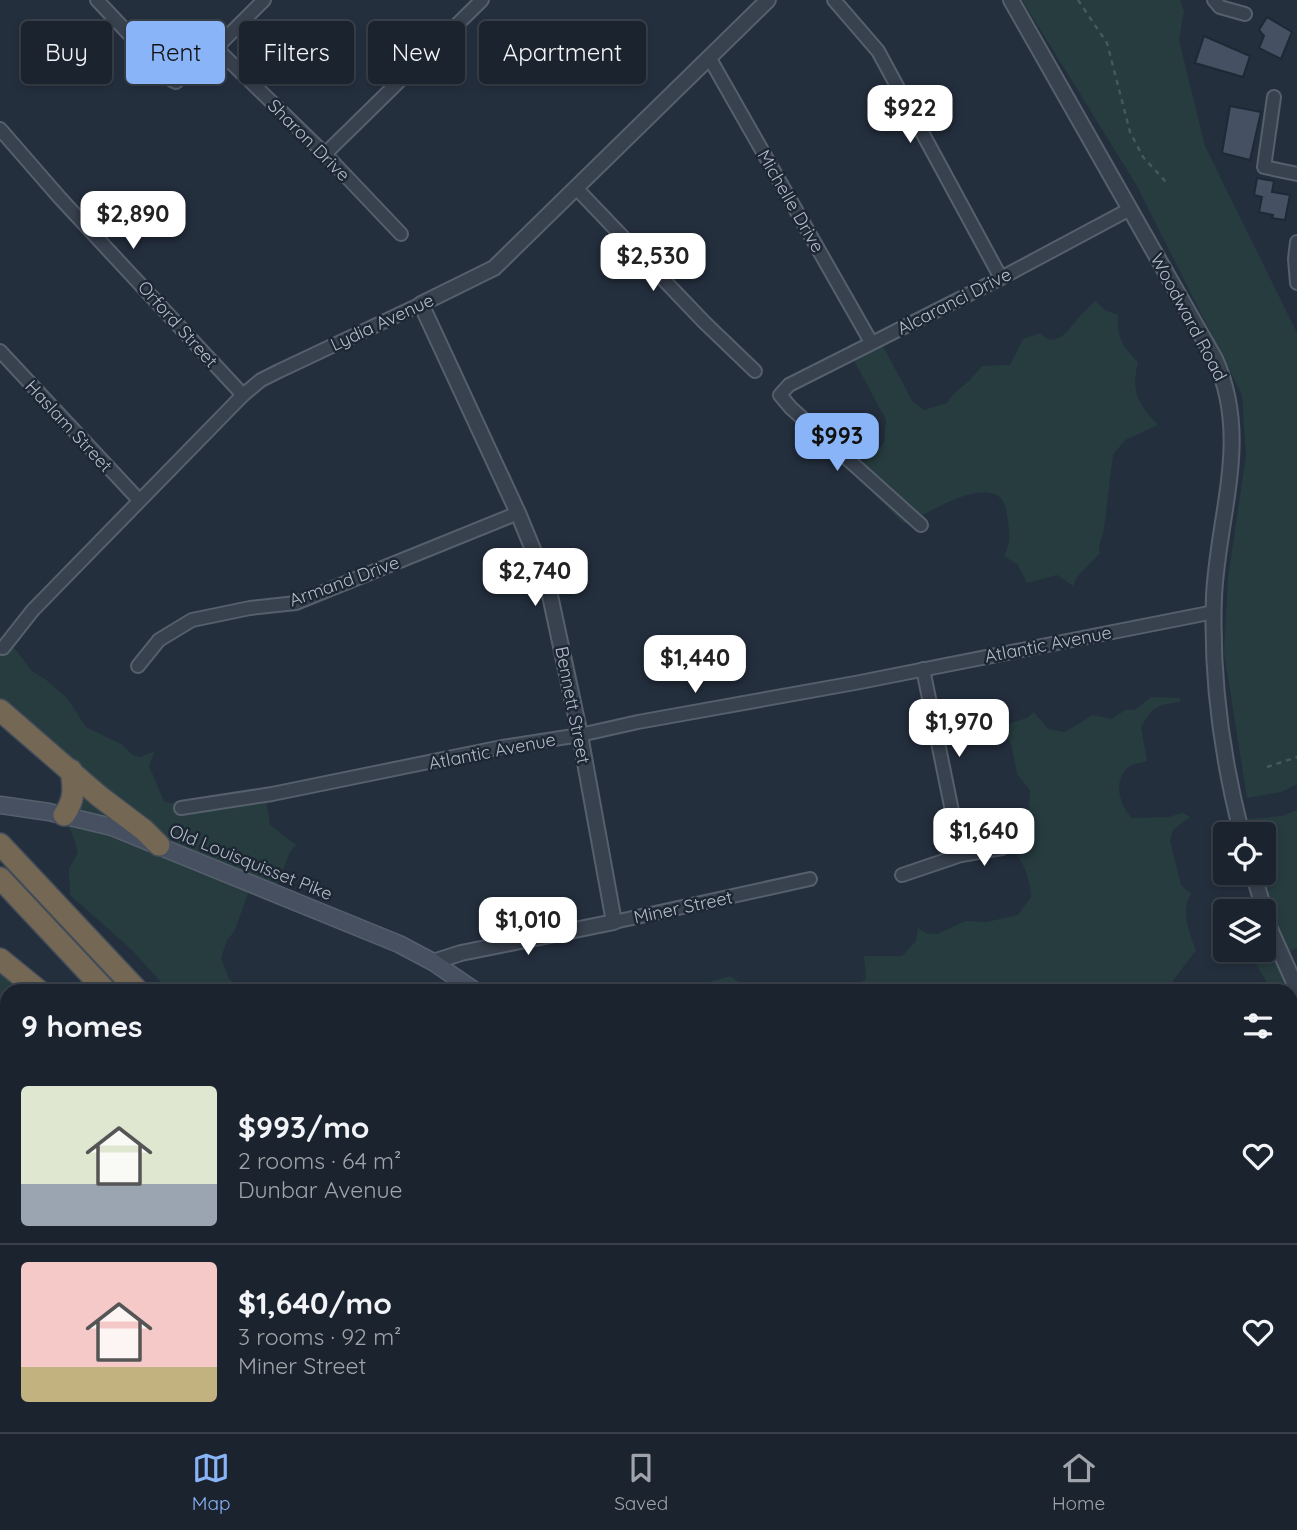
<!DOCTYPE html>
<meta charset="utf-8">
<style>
body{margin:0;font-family:Quicksand,sans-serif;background:#282f3a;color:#f1f3f6;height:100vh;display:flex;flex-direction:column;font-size:26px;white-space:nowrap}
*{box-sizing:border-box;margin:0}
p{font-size:23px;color:#a0a4aa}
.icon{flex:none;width:38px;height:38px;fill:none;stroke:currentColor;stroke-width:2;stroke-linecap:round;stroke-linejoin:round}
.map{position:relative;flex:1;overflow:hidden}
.sheet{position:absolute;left:0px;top:984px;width:1298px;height:450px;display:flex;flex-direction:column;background:#1b232e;border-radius:21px 21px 0 0;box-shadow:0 4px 10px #0003,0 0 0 2px #39404a}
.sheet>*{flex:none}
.hud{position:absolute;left:21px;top:21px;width:700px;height:63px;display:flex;gap:14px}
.fabs{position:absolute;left:1213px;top:822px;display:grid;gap:14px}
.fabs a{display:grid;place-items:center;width:63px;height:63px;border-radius:7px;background:#1b232e;box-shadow:0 4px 10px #0003,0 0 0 2px #39404a;font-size:35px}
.price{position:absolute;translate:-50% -60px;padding:0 16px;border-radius:14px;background:#fff;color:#222;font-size:23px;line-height:46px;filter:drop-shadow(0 2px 4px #0008)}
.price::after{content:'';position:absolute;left:50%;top:42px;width:21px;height:16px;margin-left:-10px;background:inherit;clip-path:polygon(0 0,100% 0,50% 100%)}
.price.active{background:#8ab4f8;color:#111}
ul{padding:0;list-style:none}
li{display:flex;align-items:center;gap:21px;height:175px;padding:0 21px}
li+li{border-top:2px solid #39404a}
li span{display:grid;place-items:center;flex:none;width:196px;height:140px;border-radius:7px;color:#555}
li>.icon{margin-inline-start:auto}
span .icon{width:84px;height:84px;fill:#fffc;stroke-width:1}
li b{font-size:30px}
h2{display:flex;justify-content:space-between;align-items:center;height:84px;padding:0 21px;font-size:30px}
.tag{padding:0 24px;border-radius:7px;background:#1b232e;box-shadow:0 4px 10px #0003,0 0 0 2px #39404a;font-size:24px;line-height:63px}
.tag.active{background:#8ab4f8;color:#111}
.tab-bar{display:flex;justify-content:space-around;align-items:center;height:98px;border-top:2px solid #39404a;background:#1b232e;font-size:19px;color:#a0a4aa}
.tab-bar a{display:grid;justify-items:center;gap:4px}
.tab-bar .active{color:#8ab4f8}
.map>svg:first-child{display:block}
.green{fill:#263c3f}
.building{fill:#455162;stroke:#1f2835;stroke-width:2}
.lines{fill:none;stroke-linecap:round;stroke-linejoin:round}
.minor-casing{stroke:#565f6c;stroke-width:16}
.tertiary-casing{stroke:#565f6c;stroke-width:18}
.secondary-casing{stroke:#565f6c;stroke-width:19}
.motorway-casing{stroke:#434c59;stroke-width:24}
.path{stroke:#44595c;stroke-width:2.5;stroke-dasharray:5 5;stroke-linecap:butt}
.minor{stroke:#38414e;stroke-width:12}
.tertiary{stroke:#38414e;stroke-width:14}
.secondary{stroke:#465061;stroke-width:16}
.motorway{stroke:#746855;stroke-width:21}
.labels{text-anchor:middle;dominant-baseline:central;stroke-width:5;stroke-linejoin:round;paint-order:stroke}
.street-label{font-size:18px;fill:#b4bcc9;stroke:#1d2633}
</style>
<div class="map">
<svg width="1297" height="1432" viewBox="0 0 1297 1432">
<rect width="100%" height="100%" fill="#242f3e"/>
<g class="green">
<path d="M1022 0H1180L1184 11 1179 40 1205 146 1297 333V784L1281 792 1247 798 1224 652 1228 578 1246 455 1242 395 1137 186Z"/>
<path d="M1095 301 1105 310 1118 315C1117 339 1122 345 1138 362 1131 392 1137 403 1158 425L1125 440 1113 455 1104 529 1099 547 1100 553 1077 577 1073 586 1057 575 1027 583 1018 565 1004 556C1012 542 1009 530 1007 514 1002 465 927 513 907 524L902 522 853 473 884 443 886 420 850 353 878 337 913 402 924 410 947 403 954 393 969 381 982 366 1010 365 1023 339 1040 333C1055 349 1066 333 1075 322 1081 314 1089 308 1095 301Z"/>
<path d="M5 636 32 671 45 679 67 698 86 727 121 744 134 756 140 757 155 751 149 766 164 801 170 803 265 791 270 825 296 845 290 852 276 887 253 880 234 932 227 940 221 958 229 979 243 990H168L132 950 70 895 69 869 78 852C75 839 65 822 67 808L84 800 73 775 0 712V640Z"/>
<path d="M1151 697 1181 698 1180 702C1157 705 1152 707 1141 727L1147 761C1142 763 1134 763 1130 766 1112 779 1119 805 1132 818L1168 817 1183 813 1190 817 1173 830 1170 841 1181 885 1191 894C1180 912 1189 932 1196 950L1172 982 1170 990H849L866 979 864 956H902L916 941 918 928 926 933 937 934 966 921 986 922 1018 915 1031 897C1030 877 1022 853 1002 844L1026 831 1028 827 1030 790 1017 774 1012 748 1003 725 1027 718 1034 712 1048 729 1065 732 1093 715 1112 719 1125 710H1135Z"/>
<path d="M1297 810V948L1284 955 1297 991V1100L1292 1099V990H1271L1248 950H1264V932L1270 929 1251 873H1264V835H1242L1239 820 1282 816Z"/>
<path d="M0 959 38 990H7V1116L0 1111Z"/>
<path d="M730 976 747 988 770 982 775 990H683Z"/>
<path d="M421 1426H571L577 1432H427Z"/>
<path d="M668 1426H832L836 1432H675Z"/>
<path d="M923 1426H1072L1067 1432H919Z"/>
</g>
<g class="building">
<path d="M1267 17 1292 32 1281 59 1259 48 1264 36 1259 30Z"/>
<path d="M1204 36 1250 56 1243 77 1195 63Z"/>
<path d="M1230 106 1261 112 1250 160 1222 153Z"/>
<path d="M1257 178 1274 181 1272 192 1290 195 1285 220 1272 218 1273 215 1259 212 1262 197 1254 195Z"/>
</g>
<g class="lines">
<defs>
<g id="minor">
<path d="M97 0 172 80 176 82 216 48 264 0"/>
<path d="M834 0 878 51 1001 278"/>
<path d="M1214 0 1220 7 1245 14"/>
<path d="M216 48 325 154 401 234"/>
<path d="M710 59 871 342"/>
<path d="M1274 97 1264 167 1297 174"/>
<path d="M0 129 60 198 243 395"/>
<path d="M325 154 482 0"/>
<path d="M577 189 704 322 755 371"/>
<path d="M1297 242 1295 259 1297 283"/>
<path d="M0 351 139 500"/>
<path d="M921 525 791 408 780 395 789 385 1001 278 1130 209"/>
<path d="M3 648 33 610 243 395 261 380 279 371 421 304"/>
<path d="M138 666 159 640 192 620 250 608 296 603 518 513"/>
<path d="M923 669 961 855"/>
<path d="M181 808 272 794 502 747 580 735 638 722 855 683 1214 612"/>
<path d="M902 875 961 855 1002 848"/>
<path d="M614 922 810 879"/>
<path d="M0 1231 7 1237"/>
<path d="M0 1387 7 1385"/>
<path d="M235 1426 242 1432"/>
</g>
<g id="tertiary">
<path d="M1011 0 1215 359C1251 438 1218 514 1214 596 1211 676 1222 758 1242 835"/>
<path d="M1253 873 1270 929 1297 989"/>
<path d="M433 962 461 953 614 922 580 735 548 586 518 513 421 304 494 268 768 0"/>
<path d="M1292 1313 1297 1309"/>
<path d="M1140 1432 1146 1426"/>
</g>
<g id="secondary">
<path d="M0 805 49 812 112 827 399 944 433 962 474 990"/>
<path d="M949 1426 954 1432"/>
</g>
<g id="motorway">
<path d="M0 710 99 796 144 830 159 845"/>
<path d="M64 815C75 800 74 788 71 770"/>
<path d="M0 844 137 990"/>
<path d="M0 878 105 990"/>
<path d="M0 959 38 990"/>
<path d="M605 1426 614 1432"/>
<path d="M649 1426 656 1432"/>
</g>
</defs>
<use href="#minor" class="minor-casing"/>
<use href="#tertiary" class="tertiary-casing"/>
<use href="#secondary" class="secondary-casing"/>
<use href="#motorway" class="motorway-casing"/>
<g class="path">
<path d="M1078 0 1107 43 1130 132 1143 157 1166 182"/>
<path d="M1267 767 1297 757"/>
</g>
<use href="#minor" class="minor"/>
<use href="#tertiary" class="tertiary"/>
<use href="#secondary" class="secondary"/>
<use href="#motorway" class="motorway"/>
</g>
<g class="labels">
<g class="street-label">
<text transform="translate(309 140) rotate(45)">Sharon Drive</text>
<text transform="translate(791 201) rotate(60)">Michelle Drive</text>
<text transform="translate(954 301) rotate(-27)">Alcaranci Drive</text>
<text transform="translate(1189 317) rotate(62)">Woodward Road</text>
<text transform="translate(382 322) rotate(-25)">Lydia Avenue</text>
<text transform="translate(178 324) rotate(48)">Orford Street</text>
<text transform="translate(69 426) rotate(47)">Haslam Street</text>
<text transform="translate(344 581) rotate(-20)">Armand Drive</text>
<text transform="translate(1048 644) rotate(-11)">Atlantic Avenue</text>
<text transform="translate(573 705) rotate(79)">Bennett Street</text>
<text transform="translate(492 751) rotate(-11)">Atlantic Avenue</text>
<text transform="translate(251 862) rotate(22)">Old Louisquisset Pike</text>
<text transform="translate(683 907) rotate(-12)">Miner Street</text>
</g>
</g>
</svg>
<div class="fabs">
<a><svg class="icon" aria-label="locate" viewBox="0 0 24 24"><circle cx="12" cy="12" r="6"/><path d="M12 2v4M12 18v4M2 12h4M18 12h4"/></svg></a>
<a><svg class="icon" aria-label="layers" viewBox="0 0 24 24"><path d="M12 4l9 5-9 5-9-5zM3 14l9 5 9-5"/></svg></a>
</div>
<b class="price" style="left:910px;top:145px">$922</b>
<b class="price" style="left:133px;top:251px">$2,890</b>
<b class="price" style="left:653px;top:293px">$2,530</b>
<b class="price active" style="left:837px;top:473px">$993</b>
<b class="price" style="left:535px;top:608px">$2,740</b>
<b class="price" style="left:695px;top:695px">$1,440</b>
<b class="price" style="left:959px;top:759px">$1,970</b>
<b class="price" style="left:984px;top:868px">$1,640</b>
<b class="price" style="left:528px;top:957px">$1,010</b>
<div class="hud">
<a class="tag">Buy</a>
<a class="tag active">Rent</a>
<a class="tag">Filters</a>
<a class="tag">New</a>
<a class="tag">Apartment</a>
</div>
<section class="sheet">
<h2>9 homes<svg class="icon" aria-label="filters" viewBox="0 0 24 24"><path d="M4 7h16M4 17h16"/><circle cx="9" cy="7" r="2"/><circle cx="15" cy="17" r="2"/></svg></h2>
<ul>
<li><span style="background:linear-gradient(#dfe7d0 70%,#9aa5b1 0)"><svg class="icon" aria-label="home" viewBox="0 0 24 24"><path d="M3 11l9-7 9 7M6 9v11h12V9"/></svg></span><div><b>$993/mo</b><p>2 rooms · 64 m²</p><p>Dunbar Avenue</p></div><svg class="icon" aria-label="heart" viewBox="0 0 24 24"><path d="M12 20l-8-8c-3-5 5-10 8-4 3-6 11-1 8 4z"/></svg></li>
<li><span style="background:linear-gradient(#f6c9c9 75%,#c2b280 0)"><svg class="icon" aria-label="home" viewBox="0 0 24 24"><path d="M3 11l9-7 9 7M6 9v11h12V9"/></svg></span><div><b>$1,640/mo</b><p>3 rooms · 92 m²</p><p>Miner Street</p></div><svg class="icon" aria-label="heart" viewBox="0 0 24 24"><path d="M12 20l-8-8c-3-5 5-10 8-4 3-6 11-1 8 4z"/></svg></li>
</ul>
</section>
</div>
<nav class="tab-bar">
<a class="active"><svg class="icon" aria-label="map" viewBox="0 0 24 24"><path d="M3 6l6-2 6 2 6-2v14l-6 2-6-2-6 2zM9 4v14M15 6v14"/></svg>Map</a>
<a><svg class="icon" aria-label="saved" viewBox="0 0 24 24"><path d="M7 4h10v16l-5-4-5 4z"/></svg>Saved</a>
<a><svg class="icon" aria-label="home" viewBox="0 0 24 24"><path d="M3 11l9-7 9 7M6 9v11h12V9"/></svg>Home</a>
</nav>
